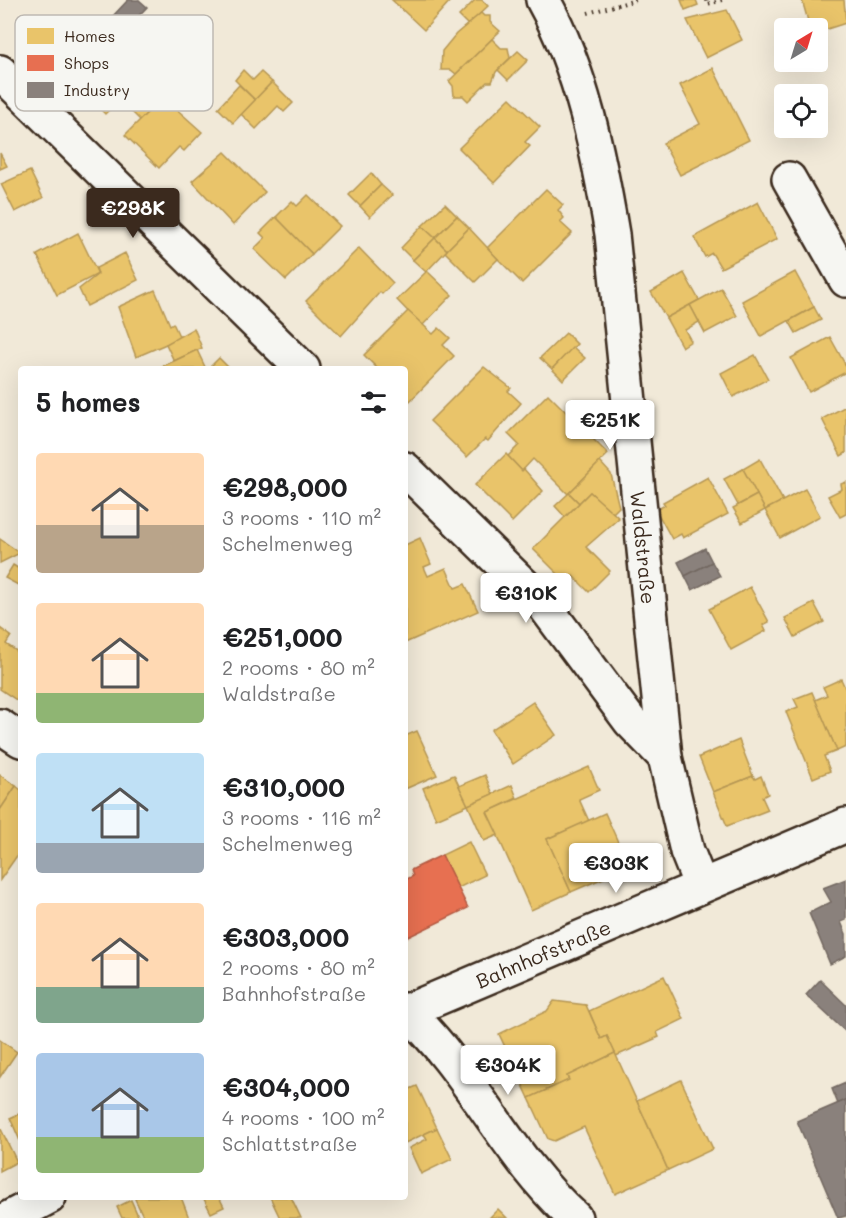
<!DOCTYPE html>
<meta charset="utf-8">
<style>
body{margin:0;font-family:Mali,sans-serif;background:#f6f6f6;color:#202124;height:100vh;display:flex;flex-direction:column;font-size:22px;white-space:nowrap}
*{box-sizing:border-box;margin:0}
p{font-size:20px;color:#757577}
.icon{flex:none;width:33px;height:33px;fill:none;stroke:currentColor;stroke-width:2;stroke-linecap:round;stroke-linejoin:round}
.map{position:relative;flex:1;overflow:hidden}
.details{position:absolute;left:18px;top:366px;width:390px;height:834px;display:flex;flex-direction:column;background:#fff;border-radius:6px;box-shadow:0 6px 24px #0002}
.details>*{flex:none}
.needle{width:39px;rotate:38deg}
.fabs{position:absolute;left:774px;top:18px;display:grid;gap:12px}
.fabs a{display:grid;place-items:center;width:54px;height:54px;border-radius:6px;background:#fff;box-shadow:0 6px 24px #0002;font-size:30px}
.price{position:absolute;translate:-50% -51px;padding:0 14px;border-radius:6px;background:#fff;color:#222;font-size:20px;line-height:39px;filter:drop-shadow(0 2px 3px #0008)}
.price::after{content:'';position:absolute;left:50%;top:36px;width:18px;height:14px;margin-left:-9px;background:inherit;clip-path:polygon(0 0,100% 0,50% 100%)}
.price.active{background:#3b2a1e;color:#fff}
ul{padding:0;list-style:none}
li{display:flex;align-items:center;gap:18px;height:150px;padding:0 18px}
li span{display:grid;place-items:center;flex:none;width:168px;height:120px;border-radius:6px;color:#555}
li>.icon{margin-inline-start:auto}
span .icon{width:72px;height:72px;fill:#fffc;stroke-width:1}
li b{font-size:26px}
h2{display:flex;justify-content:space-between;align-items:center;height:72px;padding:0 18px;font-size:26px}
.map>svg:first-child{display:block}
.homes{fill:#e9c46a;stroke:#b59653;stroke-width:1.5}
.shops{fill:#e76f51;stroke:#b35a42;stroke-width:1.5}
.industry{fill:#8a817c;stroke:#726760;stroke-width:1.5}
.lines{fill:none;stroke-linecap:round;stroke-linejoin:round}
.street-casing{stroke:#3b2a1e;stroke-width:38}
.path{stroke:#3b2a1e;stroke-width:4;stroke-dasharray:1.5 4.5;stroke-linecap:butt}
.street{stroke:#f6f6f2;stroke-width:33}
.labels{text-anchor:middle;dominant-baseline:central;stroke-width:6;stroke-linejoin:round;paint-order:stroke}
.street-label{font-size:20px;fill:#3b2a1e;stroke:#f6f6f2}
.key{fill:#f6f6f2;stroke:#beb9b2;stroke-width:1.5}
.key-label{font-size:16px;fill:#3b2a1e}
</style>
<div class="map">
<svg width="846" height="1218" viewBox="0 0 846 1218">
<rect width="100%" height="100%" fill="#f1e9d8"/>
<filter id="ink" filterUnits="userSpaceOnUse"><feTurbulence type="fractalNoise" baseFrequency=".0167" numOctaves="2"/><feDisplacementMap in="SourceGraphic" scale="12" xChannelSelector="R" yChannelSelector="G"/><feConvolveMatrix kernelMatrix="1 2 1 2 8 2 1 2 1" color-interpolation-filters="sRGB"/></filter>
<g filter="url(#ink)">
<g class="homes">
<path d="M392 0H451L424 30Z"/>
<path d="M475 0H482L488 6 468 25 459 16Z"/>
<path d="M681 0H696L698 5 685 10Z"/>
<path d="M802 0H844L846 23 818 32V28H810Z"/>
<path d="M727 10 742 40 706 58 687 20Z"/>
<path d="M481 13 484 16H490V22L500 31 456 74 451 70H441L442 51 456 34Z"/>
<path d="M492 39 501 48H508L510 58 496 72 492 82H487L468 101 463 96H454L453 86 449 81Z"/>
<path d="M518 51 528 60 508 80 498 70Z"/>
<path d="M125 54 145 74 105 114 86 94Z"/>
<path d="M713 68 749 140 680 175 663 143 700 124 680 85Z"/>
<path d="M243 70 253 80 261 72 272 82 255 100 235 80Z"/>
<path d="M272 82 293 103 284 112 278 106 256 129 241 114Z"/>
<path d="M239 85 255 100 233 123 218 108Z"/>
<path d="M152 86 163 97 140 120 129 109Z"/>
<path d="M163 97 202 132 184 151 179 147 159 168 125 135Z"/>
<path d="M510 98 540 127 525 142 530 146 494 183 459 148Z"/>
<path d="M225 152 265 192 233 225 192 181Z"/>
<path d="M0 153 7 166 0 169Z"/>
<path d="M30 171 43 198 15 212 1 184Z"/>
<path d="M371 173 381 185 360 206 349 195Z"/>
<path d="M381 185 392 195 370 217 360 206Z"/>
<path d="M546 189 563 205 558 210 564 218 560 222 572 233 522 283 487 248Z"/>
<path d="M308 195 340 226 312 254 276 217 292 201 297 206Z"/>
<path d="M758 202 777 239 721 268 712 253 705 257 694 237Z"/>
<path d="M445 204 457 216 435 238 422 226Z"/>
<path d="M457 216 469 228 447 250 435 238Z"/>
<path d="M276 217 312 254 286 280 254 249 265 238 260 233Z"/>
<path d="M422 226 435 238 413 260 401 248Z"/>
<path d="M469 228 498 259 475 282 445 252Z"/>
<path d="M78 233 98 274 57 295 37 255Z"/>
<path d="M435 238 447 250 426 272 413 260Z"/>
<path d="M359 248 393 283 382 294 380 292 341 336 306 301Z"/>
<path d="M125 253 138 280 87 306 79 289 98 274 96 268Z"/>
<path d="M427 271 452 295 422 326 397 300Z"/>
<path d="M795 272 814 307 761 336 742 301Z"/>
<path d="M684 273 699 300 666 318 651 292Z"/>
<path d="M721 288 737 316 705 333 690 305Z"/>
<path d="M155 290 170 325 173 323 180 338 136 357 118 307Z"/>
<path d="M690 305 699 322 685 330 691 341 682 347 666 318Z"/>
<path d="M814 307 821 320 796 333 789 321Z"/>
<path d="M408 311 433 334 439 328 450 338 443 345 454 356 410 401 405 396V369H378L364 355Z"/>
<path d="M194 328 202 348 174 361 166 344Z"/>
<path d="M566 333 577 344 552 369 540 358Z"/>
<path d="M830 337 846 366V372L809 392 791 358Z"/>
<path d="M573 347 585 358 563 380 552 369Z"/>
<path d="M197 350 206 369H156L174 361Z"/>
<path d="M755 355 768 379 733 397 721 373Z"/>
<path d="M219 358 230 369H208Z"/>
<path d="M484 367 511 388 508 391 521 403 488 441 485 439 467 457 430 421Z"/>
<path d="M548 394 608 454 568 494 533 459 522 471 508 456 519 445 508 434Z"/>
<path d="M846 406V453L841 456 822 419Z"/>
<path d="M506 454 522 471 524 469 543 491 512 522 475 485Z"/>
<path d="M760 459 783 501 765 510 743 469Z"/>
<path d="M600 462 611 474 619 507 612 514 590 492 579 503 569 493Z"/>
<path d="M743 469 757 495 738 505 724 479Z"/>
<path d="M708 477 728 514 683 538 681 534 672 539 656 510 665 505 663 502Z"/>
<path d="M846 482V514L840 517 828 496 842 489 841 484Z"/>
<path d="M805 489 820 516 780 538 765 510Z"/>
<path d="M590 492 619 518 586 547 610 571 589 592 573 576 567 583 533 549Z"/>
<path d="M569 493 579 503 565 517 555 506Z"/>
<path d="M757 495 765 510 742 523 733 508Z"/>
<path d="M420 538 431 564 424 567 428 576 446 568 455 588 465 584 478 611 405 643V545Z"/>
<path d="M0 539 20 553 0 563Z"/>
<path d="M13 565 21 570V580L18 585 5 578Z"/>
<path d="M750 587 769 622 763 625 766 631 731 650 709 609Z"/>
<path d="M814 603 824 622 795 637 785 618Z"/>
<path d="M0 628 11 636 6 644 21 654V703L0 689Z"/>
<path d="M841 679 846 690V747L837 751 815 700 827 695 823 687Z"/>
<path d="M812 692 837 751 824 756 830 771 813 778 786 712 798 707 794 699Z"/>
<path d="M533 702 556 735 513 764 491 730Z"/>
<path d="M417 731 437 775 405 789V736Z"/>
<path d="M739 740 753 776 713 792 699 757Z"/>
<path d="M589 767 599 790 579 799 589 821 547 839 571 892 531 910 487 812Z"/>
<path d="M0 775 16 786 0 810Z"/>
<path d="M454 775 468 805 436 819 423 788Z"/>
<path d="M485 775 493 794 468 805 459 786Z"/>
<path d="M753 776 755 779 761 776 768 794 762 797 768 810 727 826 713 792Z"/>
<path d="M512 785 517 798 487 812 498 835 484 841 468 805Z"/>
<path d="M16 786 21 790V850L0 880V810Z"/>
<path d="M605 813 622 851 631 847 638 863 571 892 547 839Z"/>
<path d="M469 842 485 875 458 888 442 855Z"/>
<path d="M664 976 684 1019 657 1032 659 1037 616 1056 607 1036 601 1039 589 1011Z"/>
<path d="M554 1001 586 1005 601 1039 607 1036 615 1053 567 1076 569 1080 529 1098 499 1034 547 1011Z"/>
<path d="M0 1040 17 1052 0 1077Z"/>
<path d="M615 1053 668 1170 615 1194 584 1127 554 1141 548 1139 529 1098 569 1080 567 1076Z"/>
<path d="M681 1080 713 1149 668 1170 637 1101Z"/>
<path d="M417 1086 437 1128 405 1143V1091Z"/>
<path d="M21 1113V1143L10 1118Z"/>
<path d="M0 1127 17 1162 0 1171Z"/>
<path d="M437 1128 452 1159 421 1174 409 1148 427 1139 424 1134Z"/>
<path d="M138 1197H181L189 1218H144L135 1199Z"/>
<path d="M203 1197H219L224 1207 211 1213Z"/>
<path d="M270 1197H291L301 1218H280Z"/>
<path d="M131 1200 139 1218H122L117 1207Z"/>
<path d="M498 1209 507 1218 490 1217Z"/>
</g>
<path class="shops" d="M442 855 468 908 408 937 405 931V880L413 876 411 870Z"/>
<g class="industry">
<path d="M128 0H139L147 7 125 30 112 17Z"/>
<path d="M705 548 712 562 685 576 678 562Z"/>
<path d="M712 562 720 576 692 590 685 576Z"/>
<path d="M846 879V920L841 922 846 934V956L830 964 809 913 831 902 823 888Z"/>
<path d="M820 980 846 1005V1032L806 995Z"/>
<path d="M846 1083V1100L838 1104 832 1089Z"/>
<path d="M846 1100V1216L838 1218 797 1121Z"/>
</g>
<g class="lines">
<defs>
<g id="street">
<path id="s1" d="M543 0C582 70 599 156 612 234L665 757 687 851 701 886"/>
<path d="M0 72 303 369"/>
<path d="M789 179 846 280"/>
<path d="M405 469 543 604 630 721 665 757"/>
<path d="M0 726 21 740"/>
<path d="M405 1010C471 1071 508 1158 575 1218"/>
<path id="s2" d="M405 1012 846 825"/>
<path d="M9 1218 49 1197"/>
</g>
</defs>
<use href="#street" class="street-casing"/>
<g class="path">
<path d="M706 0 707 4 724 0"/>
<path d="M588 13 636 0"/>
</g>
<use href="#street" class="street"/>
</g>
</g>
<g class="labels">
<g class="street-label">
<text stroke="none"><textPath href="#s1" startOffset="560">Waldstraße</textPath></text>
<text stroke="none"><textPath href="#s2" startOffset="150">Bahnhofstraße</textPath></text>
</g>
</g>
<rect x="15" y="15" width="198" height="96" rx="9" class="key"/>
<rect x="27" y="28" width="27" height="16" fill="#e9c46a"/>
<rect x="27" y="55" width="27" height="16" fill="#e76f51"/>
<rect x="27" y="82" width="27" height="16" fill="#8a817c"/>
<g class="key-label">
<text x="64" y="42">Homes</text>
<text x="64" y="69">Shops</text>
<text x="64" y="96">Industry</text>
</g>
</svg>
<div class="fabs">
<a><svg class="needle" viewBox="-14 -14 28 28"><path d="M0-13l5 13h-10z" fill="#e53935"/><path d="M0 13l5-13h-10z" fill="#757577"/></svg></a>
<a><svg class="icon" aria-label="locate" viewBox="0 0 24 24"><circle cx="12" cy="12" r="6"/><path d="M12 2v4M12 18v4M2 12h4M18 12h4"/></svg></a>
</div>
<b class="price active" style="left:133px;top:239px">€298K</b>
<b class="price" style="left:610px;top:451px">€251K</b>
<b class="price" style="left:526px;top:624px">€310K</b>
<b class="price" style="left:616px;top:894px">€303K</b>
<b class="price" style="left:508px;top:1096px">€304K</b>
<section class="details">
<h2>5 homes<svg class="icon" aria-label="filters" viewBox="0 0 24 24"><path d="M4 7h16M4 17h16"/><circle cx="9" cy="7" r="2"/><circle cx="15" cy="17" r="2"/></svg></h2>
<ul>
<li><span style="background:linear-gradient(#ffd9b3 60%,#b9a48a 0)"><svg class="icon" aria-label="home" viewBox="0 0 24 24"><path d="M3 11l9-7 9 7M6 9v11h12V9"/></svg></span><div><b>€298,000</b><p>3 rooms · 110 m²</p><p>Schelmenweg</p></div></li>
<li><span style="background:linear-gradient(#ffd9b3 75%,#8fb573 0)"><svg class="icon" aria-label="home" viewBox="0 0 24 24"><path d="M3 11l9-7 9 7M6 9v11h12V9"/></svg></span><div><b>€251,000</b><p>2 rooms · 80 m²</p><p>Waldstraße</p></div></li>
<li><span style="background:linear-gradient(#bfe0f5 75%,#9aa5b1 0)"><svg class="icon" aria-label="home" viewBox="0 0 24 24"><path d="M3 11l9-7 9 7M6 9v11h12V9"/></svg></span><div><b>€310,000</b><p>3 rooms · 116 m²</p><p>Schelmenweg</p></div></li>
<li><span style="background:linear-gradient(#ffd9b3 70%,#7fa58c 0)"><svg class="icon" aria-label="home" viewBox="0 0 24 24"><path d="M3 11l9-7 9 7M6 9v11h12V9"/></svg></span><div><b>€303,000</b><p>2 rooms · 80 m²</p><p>Bahnhofstraße</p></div></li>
<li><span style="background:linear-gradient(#a9c7e8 70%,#8fb573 0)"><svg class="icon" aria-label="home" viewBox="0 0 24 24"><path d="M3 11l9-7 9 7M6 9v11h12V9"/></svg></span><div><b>€304,000</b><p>4 rooms · 100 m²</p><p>Schlattstraße</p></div></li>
</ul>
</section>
</div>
